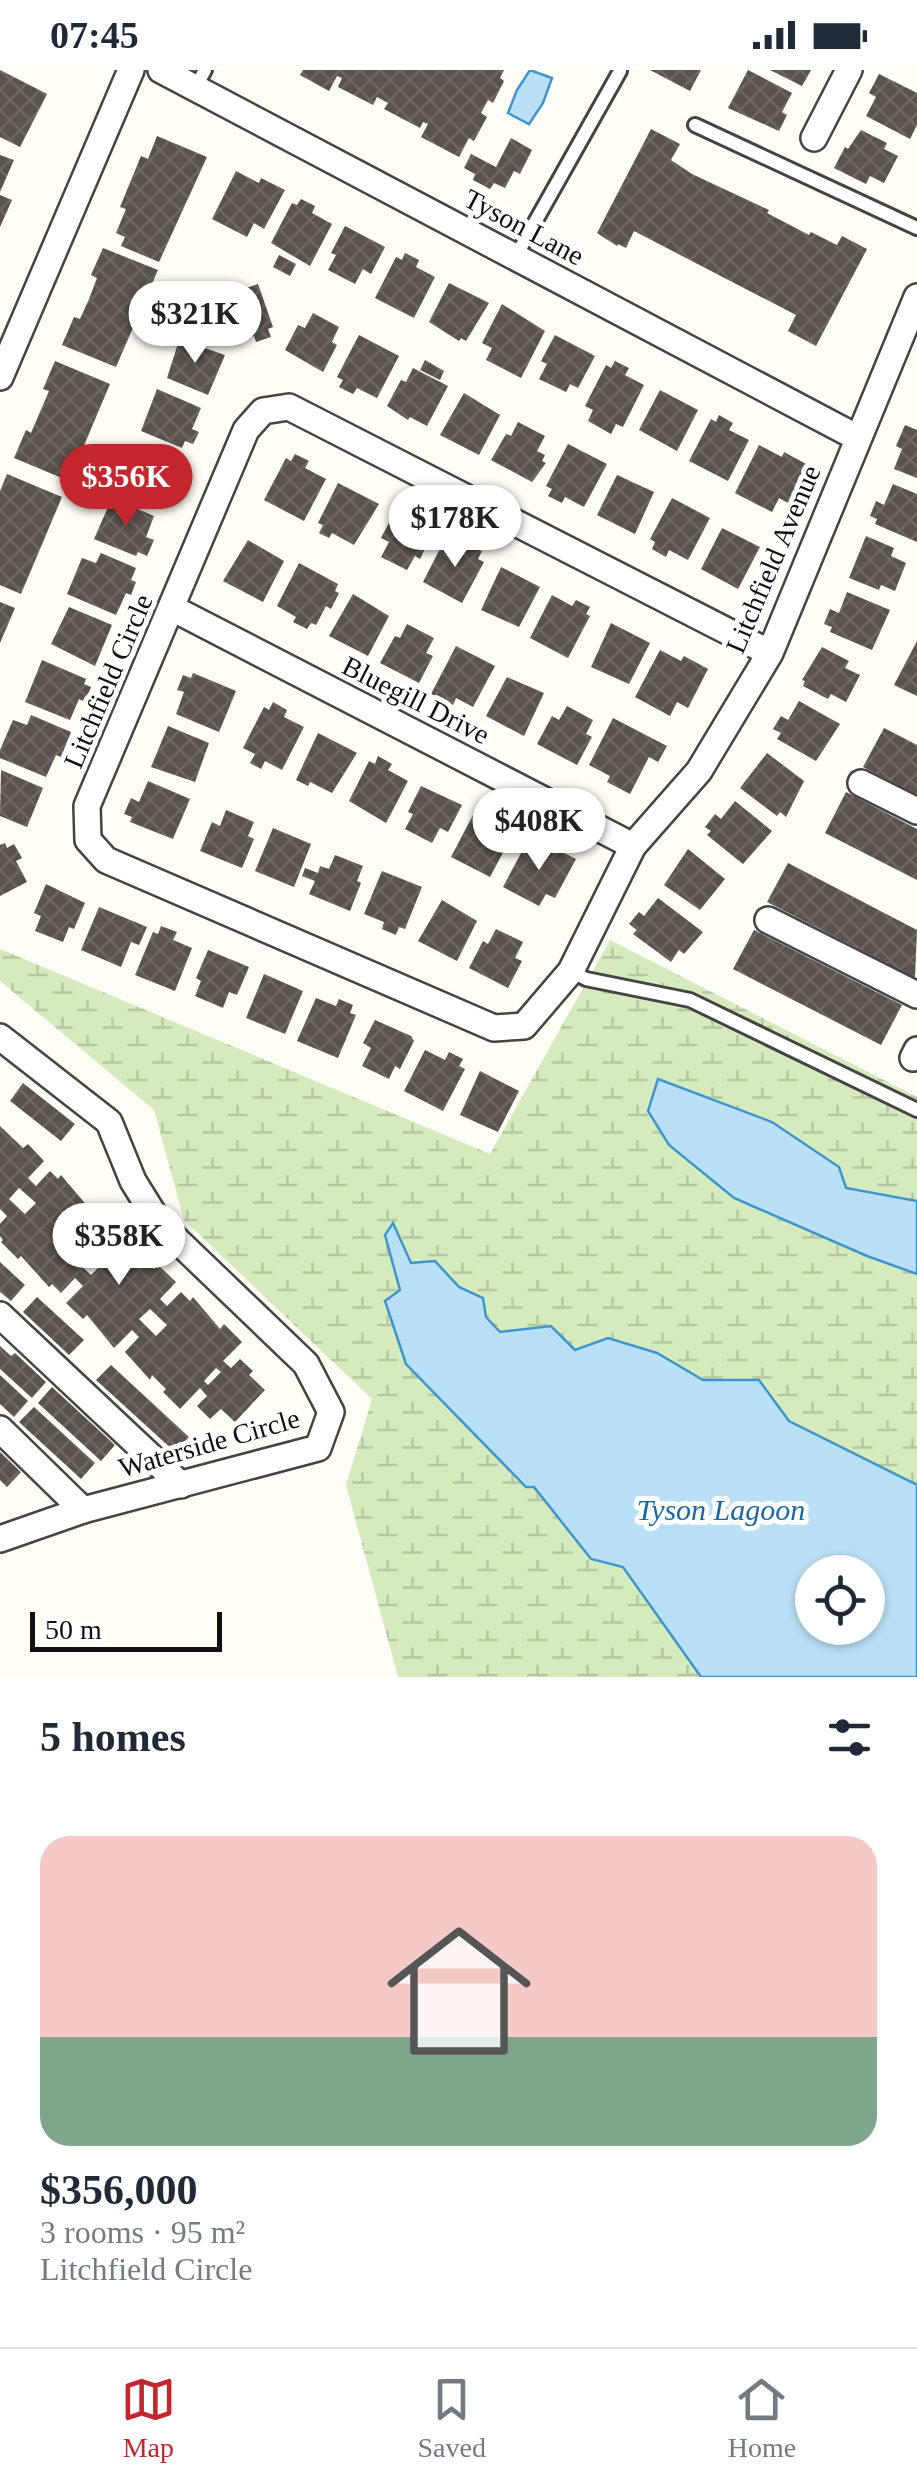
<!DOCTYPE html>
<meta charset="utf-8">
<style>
body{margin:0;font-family:"Times New Roman",serif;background:#f2f2f3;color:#1f2937;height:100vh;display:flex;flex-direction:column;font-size:38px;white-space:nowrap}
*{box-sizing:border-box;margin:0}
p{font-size:32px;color:#747a83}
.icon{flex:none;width:55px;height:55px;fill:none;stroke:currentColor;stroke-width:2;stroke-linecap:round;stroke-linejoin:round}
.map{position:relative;height:1607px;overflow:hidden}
.side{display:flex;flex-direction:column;background:#fff;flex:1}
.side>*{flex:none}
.controls{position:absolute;left:795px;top:1485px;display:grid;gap:20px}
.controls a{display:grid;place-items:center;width:90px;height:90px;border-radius:50%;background:#fff;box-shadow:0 2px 8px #0004;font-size:50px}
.scale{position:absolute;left:30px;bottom:25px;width:192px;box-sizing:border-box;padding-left:10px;border:5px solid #111;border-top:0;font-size:28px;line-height:35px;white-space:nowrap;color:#111;-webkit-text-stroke:8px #fff;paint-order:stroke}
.price{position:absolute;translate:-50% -85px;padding:0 22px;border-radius:35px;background:#fff;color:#222;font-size:32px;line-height:65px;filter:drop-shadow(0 2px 5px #0008)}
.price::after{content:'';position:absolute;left:50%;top:60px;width:30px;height:22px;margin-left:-15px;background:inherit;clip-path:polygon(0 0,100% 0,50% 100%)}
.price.selected{background:#c4262e;color:#fff}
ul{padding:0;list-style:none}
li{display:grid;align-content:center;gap:20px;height:530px;padding:0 40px}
li span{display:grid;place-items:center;height:310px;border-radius:30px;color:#555}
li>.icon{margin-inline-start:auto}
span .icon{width:180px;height:180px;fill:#fffc;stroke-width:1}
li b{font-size:42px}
h2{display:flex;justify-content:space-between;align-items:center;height:120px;padding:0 40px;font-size:42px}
.status{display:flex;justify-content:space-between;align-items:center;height:70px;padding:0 50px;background:#fff;direction:ltr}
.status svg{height:28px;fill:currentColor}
.menu{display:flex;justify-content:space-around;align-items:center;height:140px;border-top:2px solid #e0e1e3;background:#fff;font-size:28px;color:#747a83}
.menu a{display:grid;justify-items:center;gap:5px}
.menu .selected{color:#c4262e}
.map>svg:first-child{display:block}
.wetland{fill:url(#wetland-marsh);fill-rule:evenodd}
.water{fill:#b9e0f7;stroke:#3f96cf;stroke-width:2.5;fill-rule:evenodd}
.building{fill:url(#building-cross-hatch);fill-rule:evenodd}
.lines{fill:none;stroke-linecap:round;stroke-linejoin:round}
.service-casing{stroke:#444;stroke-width:18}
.minor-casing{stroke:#444;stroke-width:30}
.service{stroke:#fff;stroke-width:12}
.minor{stroke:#fff;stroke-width:25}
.labels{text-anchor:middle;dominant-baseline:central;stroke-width:10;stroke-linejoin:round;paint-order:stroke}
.street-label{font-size:28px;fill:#111;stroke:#fff}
.water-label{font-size:30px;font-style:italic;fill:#1768a6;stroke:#fff}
</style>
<div class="status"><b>07:45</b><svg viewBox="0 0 49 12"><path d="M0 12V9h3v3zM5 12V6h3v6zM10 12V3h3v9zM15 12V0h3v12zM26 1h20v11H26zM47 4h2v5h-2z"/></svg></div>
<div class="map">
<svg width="917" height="1607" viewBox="0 0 917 1607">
<defs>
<pattern id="wetland-marsh" width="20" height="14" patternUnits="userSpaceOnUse" patternTransform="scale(2.5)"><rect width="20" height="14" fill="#d5ebbd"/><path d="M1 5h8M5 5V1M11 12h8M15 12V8" fill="none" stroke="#b6c8a1"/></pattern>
<pattern id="building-cross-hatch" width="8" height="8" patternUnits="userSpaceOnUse" patternTransform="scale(2.5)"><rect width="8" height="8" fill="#5a524d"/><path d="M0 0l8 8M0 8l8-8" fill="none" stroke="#6d6662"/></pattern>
</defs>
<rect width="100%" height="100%" fill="#fffdf5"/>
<path class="wetland" d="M610 870 917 1027V1607H398L346 1415 372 1329 184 1150 154 1040 0 911V879L490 1084ZM812 1502H868V1558H812Z"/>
<g class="water">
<path d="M530 0 552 8 543 33 529 54 508 43 517 20Z"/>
<path d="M658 1009 772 1052 839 1097 846 1118 917 1131V1204L867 1186 734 1128 669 1075 648 1041Z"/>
<path d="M393 1153 411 1193 435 1191 459 1217 483 1228 486 1247 500 1262 551 1256 575 1280 608 1268 657 1283 703 1310H759L789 1351 917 1415V1607H701L623 1497 591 1489 534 1417H526L406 1294 385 1231 400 1220 385 1165ZM812 1502H868V1558H812Z"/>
</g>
<g class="building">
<path d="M0 0 47 24 20 77 0 67Z"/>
<path d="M303 0H504L500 8 504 11 493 33 488 30 481 43 487 47 474 71 469 68 459 87 421 67 428 54 423 52 420 58 384 39 388 33 377 27 373 35 338 17 342 8 337 6 329 21 300 5Z"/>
<path d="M650 0H701L690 21Z"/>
<path d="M748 0 792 23 782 42 787 45 779 61 728 38Z"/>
<path d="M770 0H811L802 16Z"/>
<path d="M879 4 917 23V55L910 69 866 46 876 27 869 23Z"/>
<path d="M651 59 680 74 671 90 692 104 769 140 767 143 809 165 811 162 837 175 842 166 867 179 816 276 788 261 796 245 634 161 626 178 618 174 617 176 597 163Z"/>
<path d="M861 60 887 73 884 79 898 86 884 113 870 106 866 114 834 98 845 77 848 79Z"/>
<path d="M157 66 207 87 159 192 121 176 125 167 116 163 126 139 120 137 141 86 148 89Z"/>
<path d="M511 68 532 80 520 104 514 101 505 118 494 113 490 119 473 110 475 104 464 98 471 84 496 97Z"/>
<path d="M0 85 14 90 0 122Z"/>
<path d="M236 101 259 113 261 108 285 120 264 159 254 153 247 167 212 149Z"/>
<path d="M0 125 12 130 0 157Z"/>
<path d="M301 129 315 136 312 143 332 154 310 196 271 173 292 133 297 135Z"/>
<path d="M345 156 385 177 371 204 363 199 355 214 328 200 336 185 331 183Z"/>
<path d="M103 178 158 200 116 297 62 275 74 247 80 249 89 229 97 208 91 205Z"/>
<path d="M405 183 419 190 416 197 435 207 414 248 375 228 396 187 402 190Z"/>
<path d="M279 185 296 194 290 206 273 197Z"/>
<path d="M449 213 489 233 466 271 461 268 459 271 429 252Z"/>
<path d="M258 214 273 257 268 259 271 267 256 272 254 266 232 273 218 242 221 241 216 228Z"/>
<path d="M181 218 198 225 195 233 205 237 194 263 166 250Z"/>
<path d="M502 234 545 261 521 308 486 290 492 278 482 273Z"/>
<path d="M313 243 339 257 332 272 337 275 323 302 285 280 298 255 305 258Z"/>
<path d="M181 264 195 269 193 274 225 285 208 325 167 308Z"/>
<path d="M359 265 399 286 377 328 357 318 353 324 339 317 343 310 337 307Z"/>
<path d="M555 265 595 286 578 318 570 314 566 322 539 309 547 294 541 291Z"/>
<path d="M425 290 444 301 440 310 420 300Z"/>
<path d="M55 291 110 314 69 411 14 388 26 360 31 363 49 321 43 319Z"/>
<path d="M615 291 629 298 625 305 644 315 623 357 616 354 611 364 588 351 593 340 585 336 606 295 611 298Z"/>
<path d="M413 298 448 316 427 356 410 347 408 350 387 336 401 310 406 312Z"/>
<path d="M157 319 201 338 192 359 199 362 193 374 185 371 182 378 141 361Z"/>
<path d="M660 320 698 340 677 381 639 360Z"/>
<path d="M464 323 500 345 479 385 440 365Z"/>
<path d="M719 345 733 353 729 360 749 370 728 411 689 391 711 349 716 352Z"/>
<path d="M518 352 545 366 537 381 545 385 542 391 546 393 532 412 491 390 506 364 511 366Z"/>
<path d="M905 355 917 360V408L894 399 902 379 896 376Z"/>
<path d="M568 374 607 394 584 437 565 427 562 433 548 426 552 419 546 416Z"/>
<path d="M759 375 782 387 784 382 808 395 788 433 779 428 772 442 735 423Z"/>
<path d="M135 377 179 392 162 433 121 416Z"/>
<path d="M295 384 309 391 305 398 326 409 304 451 264 430 286 388 291 391Z"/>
<path d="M7 404 62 427 21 524 0 515V421Z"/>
<path d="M617 405 654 422 635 464 597 445Z"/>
<path d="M338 413 379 434 354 475 332 463 329 468 319 463 323 455 318 453Z"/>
<path d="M893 414 917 424V472L875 454 877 449 870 446 876 431 884 435Z"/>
<path d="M112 428 154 446 146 467 154 470 147 486 138 482 136 486 94 469Z"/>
<path d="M672 428 710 448 688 490 669 480 666 487 652 479 655 472 650 469Z"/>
<path d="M395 441 417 452 416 455 422 458 424 454 429 457 428 460 433 463 420 489 415 486 407 500 381 487 389 472 381 468Z"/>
<path d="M722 458 760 477 738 519 701 499Z"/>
<path d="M866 466 894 478 891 486 906 493 895 521 881 515 879 520 849 508Z"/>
<path d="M445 469 465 480 468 474 482 481 478 489 484 492 462 533 423 512Z"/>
<path d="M248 470 284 491 263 532 223 511Z"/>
<path d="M101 483 136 498 131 510 136 512 131 525 126 523 116 545 67 524 82 488 96 493Z"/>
<path d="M299 493 338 514 335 521 339 523 331 539 326 536 316 555 311 553 307 559 293 552 296 547 277 536Z"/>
<path d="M501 497 540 517 519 557 481 540Z"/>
<path d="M847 522 890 540 872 580 830 562 832 557 824 554 830 539 839 543Z"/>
<path d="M353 524 389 546 368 586 329 566Z"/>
<path d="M552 525 572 536 576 530 590 537 586 544 590 546 568 588 530 568Z"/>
<path d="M0 532 15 538 0 573Z"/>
<path d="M69 537 112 555 95 596 51 574Z"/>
<path d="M611 553 650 573 629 614 591 597Z"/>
<path d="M407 554 434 568 426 583 433 586 419 613 380 593 395 566 400 568Z"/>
<path d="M917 571V626L894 615Z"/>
<path d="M456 576 495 596 473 637 456 628 453 635 431 624Z"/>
<path d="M822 577 849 591 845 598 860 605 846 632 831 624 828 629 803 616 805 611 802 610Z"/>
<path d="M660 580 681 591 684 586 708 599 688 638 677 632 670 646 635 627Z"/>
<path d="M42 590 86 609 84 614 91 617 85 632 79 629 70 650 25 632Z"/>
<path d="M193 603 236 621 219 662 176 644 184 622 177 620 183 605 191 608Z"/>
<path d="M507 607 544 623 524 666 486 646Z"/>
<path d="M799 631 840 654 816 691 777 669 781 663 773 659 781 646 788 650Z"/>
<path d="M273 632 287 640 284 647 304 657 282 700 265 691 261 699 250 693 255 684 243 678 264 637 269 640Z"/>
<path d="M567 636 593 650 586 664 592 667 577 695 537 674 552 646 559 650Z"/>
<path d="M31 645 71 662 61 687 56 685 46 707 0 688V680L13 650 27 655Z"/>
<path d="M613 648 667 676 658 692 649 687 630 724 607 712 610 706 589 695Z"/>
<path d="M168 656 209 673 195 712 151 697Z"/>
<path d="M884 658 917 675V725L863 697Z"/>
<path d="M318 663 357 683 332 723 310 712 308 716 296 710Z"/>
<path d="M767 683 804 711 786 747 780 742 777 746 740 718Z"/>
<path d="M378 686 392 694 388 700 408 711 386 753 349 731 369 691 375 694Z"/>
<path d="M1 700 43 718 27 757 0 746Z"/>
<path d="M148 711 190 729 173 769 130 752 132 747 124 744 131 728 139 732Z"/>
<path d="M421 716 462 735 448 762 440 758 432 773 405 759 413 744 408 742Z"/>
<path d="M846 722 917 759V810L825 763Z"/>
<path d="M735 731 772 761 743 794 707 765 711 761 705 757 715 744 721 749Z"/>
<path d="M226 740 254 752 248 766 254 769 242 798 200 781 212 752 220 756Z"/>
<path d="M483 741 496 748 493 754 513 764 490 807 451 787 473 745 479 748Z"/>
<path d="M273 758 311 774 294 817 255 801Z"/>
<path d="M528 770 550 781 552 777 576 789 555 828 546 824 539 836 503 817Z"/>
<path d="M5 773 7 778 14 774 22 788 16 791 27 812 0 826V775Z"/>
<path d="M688 779 725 809 700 840 664 815Z"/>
<path d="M335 785 363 796 357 811 361 813 350 841 309 824 315 811 302 806 305 798 318 803 320 796 329 799Z"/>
<path d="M788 793 917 860 915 908 767 832Z"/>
<path d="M382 801 422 817 405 859 399 857 396 865 382 859 384 852 364 844Z"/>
<path d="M46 814 85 833 74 859 69 857 63 872 35 861 41 846 34 843Z"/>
<path d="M658 828 703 862 684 884 679 880 671 892 633 864 637 860 629 854 639 842 644 846Z"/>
<path d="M442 830 477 851 457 891 418 871Z"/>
<path d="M99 837 147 857 139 875 131 872 121 897 81 880Z"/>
<path d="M161 856 177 862 173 870 192 878 175 921 135 905 153 862 158 864Z"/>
<path d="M496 859 523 872 515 888 522 891 508 918 469 898 483 871 488 874Z"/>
<path d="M754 860 902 935 881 975 733 899Z"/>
<path d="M208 880 249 897 237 925 229 922 223 938 195 926 201 911 196 908Z"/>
<path d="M264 904 303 921 285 964 246 948Z"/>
<path d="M316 928 336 936 339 929 353 935 350 943 356 945 338 988 297 971Z"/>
<path d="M375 950 411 966 414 971 400 999 395 996 389 1009 362 996 371 978 363 973Z"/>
<path d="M425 980 445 990 449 982 463 989 459 996 465 999 443 1041 404 1021Z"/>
<path d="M480 1001 519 1021 498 1062 460 1045Z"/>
<path d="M23 1013 75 1054 61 1071 10 1031Z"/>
<path d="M0 1056 23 1078 28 1074 44 1091 28 1108 36 1116 50 1101 58 1109 61 1105 89 1138 93 1134 110 1151 107 1154 117 1163 104 1177 111 1184 128 1167 145 1183 141 1187 154 1199 158 1195 176 1212 160 1229 167 1236 181 1222 190 1231 193 1227 220 1259 224 1254 242 1272 223 1291 231 1298 240 1289 253 1301 249 1305 265 1320 235 1352 221 1339 210 1349 197 1336 207 1326 200 1318 180 1339 163 1322 166 1319 152 1305 150 1310 125 1282 139 1267 132 1260 114 1278 87 1245 83 1249 66 1233 83 1216 75 1208 61 1223 52 1214 49 1217 21 1186 18 1189 1 1172 3 1170 0 1166V1154L7 1146 0 1139ZM19 1118 36 1133 25 1144 9 1129ZM84 1178 101 1195 91 1205 74 1189ZM150 1239 167 1255 156 1266 139 1249ZM216 1298 221 1302 208 1315 204 1311Z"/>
<path d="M0 1192 25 1215 11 1231 0 1222Z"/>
<path d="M37 1227 84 1270 69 1285 23 1242Z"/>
<path d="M0 1276 11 1286 15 1283 46 1312 32 1328 0 1299Z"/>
<path d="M111 1295 189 1367 175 1382 96 1310Z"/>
<path d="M0 1305 28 1331 14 1347 0 1334Z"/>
<path d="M52 1317 115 1375 101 1391 38 1333Z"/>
<path d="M34 1337 95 1393 81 1409 19 1352Z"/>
<path d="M0 1382 21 1402 7 1417 0 1410Z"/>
</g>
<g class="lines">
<defs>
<g id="service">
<path d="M195 18 205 0"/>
<path d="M695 55 917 158"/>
<path d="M516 186 620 1"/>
<path d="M571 901 586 909 690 930 917 1040"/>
</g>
<g id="minor">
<path d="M161 0 858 368"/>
<path d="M814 68 849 0"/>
<path d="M0 307 131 0"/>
<path d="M172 538 633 776"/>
<path d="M770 583 289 337 263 341 246 360 87 736 88 770 106 790 494 958 524 956 571 901 633 776 699 701 770 583 917 227"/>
<path d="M861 713 917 741"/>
<path d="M768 850 917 925"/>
<path d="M0 967 109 1052 133 1111 159 1153 306 1294 331 1342 318 1378 83 1440 0 1469"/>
<path d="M913 988 917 980"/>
<path d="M0 1245 181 1415"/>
<path d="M0 1359 83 1440"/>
</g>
</defs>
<use href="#service" class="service-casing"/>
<use href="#minor" class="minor-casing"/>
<use href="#service" class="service"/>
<use href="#minor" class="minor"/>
</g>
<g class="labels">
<g class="street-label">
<text transform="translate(524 157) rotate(28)">Tyson Lane</text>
<text transform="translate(773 489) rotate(-67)">Litchfield Avenue</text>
<text transform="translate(108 611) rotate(-67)">Litchfield Circle</text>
<text transform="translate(416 630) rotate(27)">Bluegill Drive</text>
<text transform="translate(209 1373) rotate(-16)">Waterside Circle</text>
</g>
<g class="water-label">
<text x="721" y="1439">Tyson Lagoon</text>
</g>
</g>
</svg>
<div class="controls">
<a><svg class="icon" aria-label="locate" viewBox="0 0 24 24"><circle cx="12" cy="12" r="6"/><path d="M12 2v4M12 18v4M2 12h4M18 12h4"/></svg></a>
</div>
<div class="scale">50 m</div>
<b class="price" style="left:195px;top:296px">$321K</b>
<b class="price selected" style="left:126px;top:459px">$356K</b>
<b class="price" style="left:455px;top:500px">$178K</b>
<b class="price" style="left:539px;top:803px">$408K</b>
<b class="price" style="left:119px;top:1218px">$358K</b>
</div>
<section class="side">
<h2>5 homes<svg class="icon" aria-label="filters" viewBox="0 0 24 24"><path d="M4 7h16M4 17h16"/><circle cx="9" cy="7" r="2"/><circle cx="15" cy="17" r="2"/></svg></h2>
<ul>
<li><span style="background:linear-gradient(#f6c9c9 65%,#7fa58c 0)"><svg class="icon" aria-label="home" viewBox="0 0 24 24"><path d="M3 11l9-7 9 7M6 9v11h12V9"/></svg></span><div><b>$356,000</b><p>3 rooms · 95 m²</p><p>Litchfield Circle</p></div></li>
</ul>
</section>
<nav class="menu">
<a class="selected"><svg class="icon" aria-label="map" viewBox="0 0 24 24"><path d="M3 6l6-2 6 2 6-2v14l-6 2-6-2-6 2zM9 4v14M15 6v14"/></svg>Map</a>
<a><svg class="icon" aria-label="saved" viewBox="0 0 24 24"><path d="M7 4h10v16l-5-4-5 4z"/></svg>Saved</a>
<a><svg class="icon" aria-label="home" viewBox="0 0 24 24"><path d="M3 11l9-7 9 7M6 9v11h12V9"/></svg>Home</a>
</nav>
